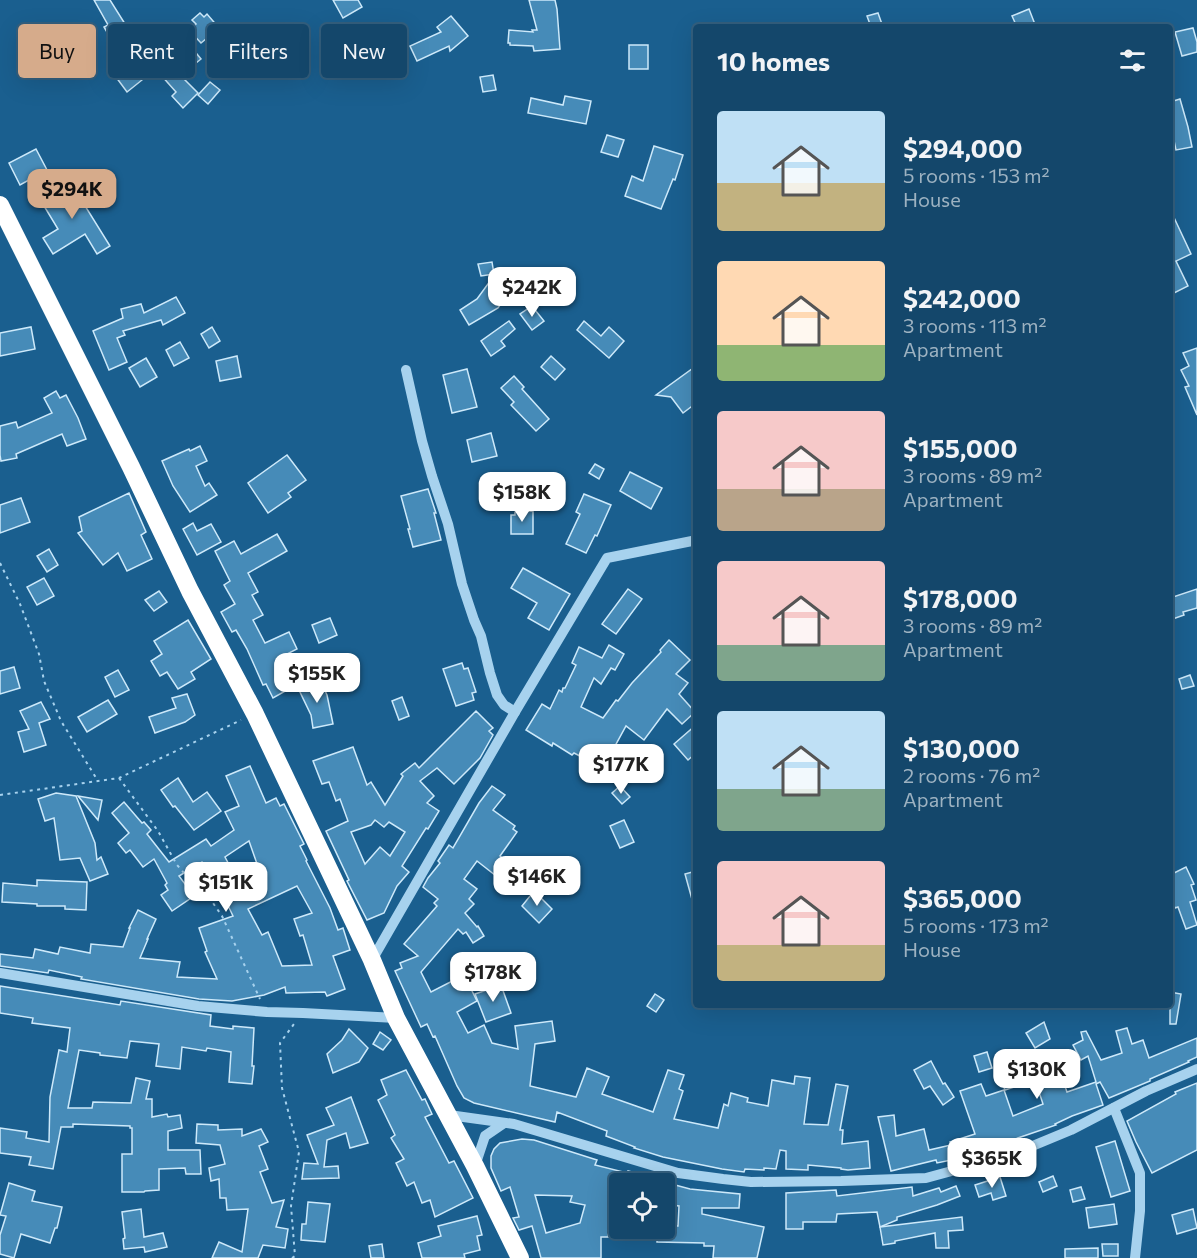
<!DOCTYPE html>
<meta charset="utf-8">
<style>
body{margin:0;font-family:Commissioner,sans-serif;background:#215173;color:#f1f3f6;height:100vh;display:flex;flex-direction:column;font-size:22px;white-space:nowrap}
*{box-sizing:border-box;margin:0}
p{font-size:20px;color:#9db2c1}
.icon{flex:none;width:33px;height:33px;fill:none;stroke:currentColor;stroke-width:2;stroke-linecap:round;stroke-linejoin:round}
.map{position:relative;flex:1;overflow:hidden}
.side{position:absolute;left:693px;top:24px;width:480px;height:984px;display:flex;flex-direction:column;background:#14476b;border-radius:6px;box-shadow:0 6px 24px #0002,0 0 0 2px #335f7e}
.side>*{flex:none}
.banner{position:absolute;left:18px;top:24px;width:570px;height:54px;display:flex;gap:12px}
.tools{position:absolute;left:609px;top:1173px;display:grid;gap:12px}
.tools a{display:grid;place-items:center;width:66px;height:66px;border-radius:6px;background:#14476b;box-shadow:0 6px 24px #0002,0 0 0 2px #335f7e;font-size:30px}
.price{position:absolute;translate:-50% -51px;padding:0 14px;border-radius:12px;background:#fff;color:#222;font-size:20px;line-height:39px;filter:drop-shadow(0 2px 3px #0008)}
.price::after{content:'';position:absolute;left:50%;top:36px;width:18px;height:14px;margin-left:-9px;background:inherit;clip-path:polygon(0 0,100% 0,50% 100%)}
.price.active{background:#d6ab8b;color:#111}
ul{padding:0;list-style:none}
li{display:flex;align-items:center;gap:18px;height:150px;padding:0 24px}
li span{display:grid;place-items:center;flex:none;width:168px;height:120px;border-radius:6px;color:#555}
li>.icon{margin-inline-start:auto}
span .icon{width:72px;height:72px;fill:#fffc;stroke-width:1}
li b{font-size:26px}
h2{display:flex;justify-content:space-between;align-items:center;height:72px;padding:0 24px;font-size:26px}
.pill{padding:0 21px;border-radius:6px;background:#14476b;box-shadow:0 6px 24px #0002,0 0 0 2px #335f7e;font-size:21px;line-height:54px}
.pill.active{background:#d6ab8b;color:#111}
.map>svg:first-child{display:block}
.building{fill:#468bb8;stroke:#cde9fa;stroke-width:1.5;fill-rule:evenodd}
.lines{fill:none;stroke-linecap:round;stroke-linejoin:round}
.path{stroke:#a7d2ee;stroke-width:2;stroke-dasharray:3 4.5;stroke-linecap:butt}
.minor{stroke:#a7d2ee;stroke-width:10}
.highway{stroke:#fff;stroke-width:18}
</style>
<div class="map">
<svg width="1197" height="1258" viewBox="0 0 1197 1258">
<rect width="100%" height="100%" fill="#1a5f8f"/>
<g class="building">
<path d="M94 0H110L132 35 115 46 104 27 108 25Z"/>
<path d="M333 0H358L362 7 343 18Z"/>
<path d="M529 0H555L557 9 560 49 534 51 533 46 510 45V43H508L509 30 533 32 532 30H537Z"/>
<path d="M1029 9 1036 27H1017L1012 16Z"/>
<path d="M200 13 204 17 207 14 219 28 201 43 189 30 196 24 192 20Z"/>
<path d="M878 13 883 27H871L867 16Z"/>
<path d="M451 16 468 36 450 51 449 46 417 61 410 46 441 32 437 27Z"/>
<path d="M229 23 238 37 225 45 216 31Z"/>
<path d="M1193 28 1197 42V52L1182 56 1175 32Z"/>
<path d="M138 36 139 38 144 36 150 45 133 55 125 43Z"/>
<rect x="629" y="45" width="19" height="24"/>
<path d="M192 48 201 59 185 72 186 73 182 77 198 93 183 108 172 96 176 92 160 74 174 60 176 62Z"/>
<path d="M130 65 142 80 127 92 116 77Z"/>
<path d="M493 75 496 90 483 92 480 77Z"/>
<path d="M210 82 220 90 208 104 198 95Z"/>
<path d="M565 96 591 101 586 124 528 113 531 98 563 105Z"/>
<path d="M1180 99 1188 127 1192 147 1176 150 1170 122V102Z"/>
<path d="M607 135 624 140 618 157 601 152Z"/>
<path d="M654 146 683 155 675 180 673 179 661 209 625 196 632 176 643 181Z"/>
<path d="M36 149 47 170 20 185 9 163Z"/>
<path d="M74 181 85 199 82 201 110 246 97 254 85 234 53 254 43 238 58 229 41 201Z"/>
<path d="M1170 209 1191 254 1176 261 1188 286 1170 295Z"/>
<path d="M492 262 494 274 481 276 478 264Z"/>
<path d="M496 273 514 285 498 308 469 325 460 310 477 299Z"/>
<path d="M176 297 185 313 163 325 161 320 123 331 125 335 117 338 127 362 109 370 93 331 123 318 121 309 141 304 144 313Z"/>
<path d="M532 306 544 321 532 330 520 314Z"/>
<path d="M509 321 515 329 501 341 505 346 491 356 481 341Z"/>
<path d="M584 321 601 336 609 327 624 341 609 358 577 330Z"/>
<path d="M31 327 35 349 0 356V333Z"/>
<path d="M212 327 220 341 209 348 201 334Z"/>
<path d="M180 342 189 358 174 366 166 350Z"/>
<path d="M1197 348V415L1185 387 1189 386 1181 370 1189 366 1183 353Z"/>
<path d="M237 356 241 377 220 381 216 361Z"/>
<path d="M551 356 565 369 555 380 541 367Z"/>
<path d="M146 358 157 377 140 387 129 368Z"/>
<path d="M696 366V412L691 407 683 413 671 397 656 395Z"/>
<path d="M467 369 477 407 452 413 443 375Z"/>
<path d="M514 376 524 387 522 389 549 419 536 431 511 405 514 402 501 388Z"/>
<path d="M56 391 60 398 66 395 78 418 86 439 67 446 62 434 16 454 17 458 1 461 0 455V426L16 422 18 428 52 413 44 398Z"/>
<path d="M491 433 497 456 472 462 467 440Z"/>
<path d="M200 446 207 461 196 466 205 486 209 483 217 495 190 512 173 486 162 461 189 449 190 451Z"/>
<path d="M287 455 306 480 288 493 291 497 268 513 248 483Z"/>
<path d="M595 464 604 469 599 479 589 473Z"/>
<path d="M630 472 662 488 651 509 620 491Z"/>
<path d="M428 489 436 513H434L441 540 413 547 408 529H410L401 496Z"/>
<path d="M129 493 146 532 141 535 152 559 127 571 118 553 103 565 78 533 82 531 79 517Z"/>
<path d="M584 494 611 505 597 536 595 535 586 553 566 544 580 514 576 512Z"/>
<path d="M21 498 30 522 0 533V505Z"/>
<path d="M533 511V534H511V515H515V512Z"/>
<path d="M193 523 197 531 211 524 221 542 197 555 183 529Z"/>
<path d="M277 534 287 551 248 573 258 592 252 595 263 615 253 620 265 643 289 632 297 649 283 656 287 664 285 665 296 685 273 698 266 684 263 685 247 649 236 630 232 632 221 612 235 604 224 585 230 581 215 551 234 541 241 554Z"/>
<path d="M49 549 58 565 47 572 37 556Z"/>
<path d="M523 568 570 594 549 630 528 618 537 603 511 588Z"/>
<path d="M44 578 54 596 37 605 27 587Z"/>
<path d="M628 589 642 599 616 634 602 624Z"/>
<path d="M1197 589V608L1183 612 1184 615 1170 620V598Z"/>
<path d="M159 591 167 602 154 611 145 600Z"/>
<path d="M330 618 337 635 319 643 312 625Z"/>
<path d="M188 620 211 659 191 672 195 679 178 689 167 672 160 676 151 661 162 654 154 641Z"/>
<path d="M669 640 690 660 676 674 688 683 679 694 695 712 682 724 667 709 644 740 626 726 603 768 574 753 572 755 553 743 552 746 526 730 542 704 550 709 559 690 562 692 563 688H565L576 665 572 663 579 647 602 658 609 645 624 654 615 670 611 668 601 684 594 678 581 707 603 718 616 700 618 701 632 683 661 652 660 650Z"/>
<path d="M462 663 464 669 468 668 476 692 472 693 474 700 456 706 443 669Z"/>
<path d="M14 667 20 688 0 694V671Z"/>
<path d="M118 670 129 690 115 697 105 677Z"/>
<path d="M1190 675 1194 686 1182 689 1179 679Z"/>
<path d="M320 680 327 695 333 724 313 728 311 715 299 690Z"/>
<path d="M187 694 195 715 185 722 155 733 149 717 176 708 172 698Z"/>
<path d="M402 697 409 716 399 720 392 701Z"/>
<path d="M108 700 117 714 87 732 78 717Z"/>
<path d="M41 702 50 719 39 723 46 745 24 752 18 732 29 729 20 711Z"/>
<path d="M476 711 493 728 489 731 493 735 480 758 454 784 437 768 420 781 434 796 427 803 439 811 428 829 426 828 402 866 409 872 397 886 384 913 367 920 347 881 349 880 326 831 348 821 340 799 336 801 329 782 322 784 313 761 353 747 367 785 371 782 385 805 403 776 401 774 415 763 419 768ZM375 820 384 827 389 822 405 832 390 856 380 847 365 864 351 832 371 825Z"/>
<path d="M696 725V753L688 760 674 744Z"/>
<path d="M250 766 266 803 276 798 280 806 284 804 304 844 300 846 307 860 306 861 330 908 338 930 343 928 350 950 333 956 345 989 327 996 325 992 286 993 285 987 264 995 232 1001 199 999 81 979 82 977 49 970 48 973 0 966V954L33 958 35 949 58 954 60 947 90 953 91 944 123 947 130 928H129L138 910 156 919 147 939H148L140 958 180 962 177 977 217 979 205 952 207 951 199 928 233 916 220 889 217 891 202 862 179 876 194 896 172 911 161 895 168 890 165 885 167 883 154 859 143 867 130 850 126 853 118 843 129 833 112 813 124 802 142 823 144 822 151 830 147 834 169 862 206 839 211 846 234 830 225 812 239 806 226 776ZM249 841 262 878 241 887 225 857ZM297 886 312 913 294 919 300 936 303 935 312 965 282 966 268 932 262 935 248 909Z"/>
<path d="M178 778 193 802 207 792 221 811 194 830 175 806 173 807 161 790Z"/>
<path d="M492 786 505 795 493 810 515 826 513 829 517 832 500 856 511 866 500 879 477 861 464 879 477 889 469 899 474 904 465 913 477 927 478 926 484 936 473 943 466 932 463 934 458 929 421 972 431 992 464 975 477 1001 457 1012 468 1033 484 1025 492 1043 518 1049 515 1026 552 1021 555 1041 535 1044 530 1086 576 1097 587 1068 609 1077 602 1094 653 1112 668 1070 684 1075 679 1089 683 1091 674 1119 718 1128 724 1104 728 1106 731 1093 748 1098 747 1102 768 1106 772 1080 794 1084 795 1076 810 1078 804 1124 828 1125 836 1084 848 1086 840 1130H843L842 1144 868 1141 870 1168 848 1170 841 1169V1168L808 1165V1170L786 1169V1151L780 1150 776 1169 764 1168V1170L745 1169 744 1172 722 1169 663 1157 634 1148 635 1147 606 1136 607 1131 557 1112 555 1122 474 1103 464 1098 457 1086 435 1036 433 1037 427 1024 421 1027 395 971 402 968 400 963 418 956 404 944 437 906 434 903 438 899 423 887 428 878 440 863 438 861 449 845 453 848 479 803Z"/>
<path d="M620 786 630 797 622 804 612 793Z"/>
<path d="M56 793 76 796 95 843 97 860 101 857 108 874 90 881 80 858 60 860 54 818 45 821 38 799Z"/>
<path d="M78 796 102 800 98 820Z"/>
<path d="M624 820 634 842 620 848 610 826Z"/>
<path d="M1186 867 1194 884 1191 885 1196 900 1190 902 1197 925 1186 929 1178 907 1175 908 1170 894V875Z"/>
<path d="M696 871V903H693L685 874Z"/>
<path d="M37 880 87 882 86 910 65 909V906H37V904L2 902 3 883 37 886Z"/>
<path d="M534 891 552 909 539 923 522 906Z"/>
<path d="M501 985 511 1013 486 1022 475 994Z"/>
<path d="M0 986 120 1005 121 1001 211 1015 210 1026 233 1029V1026L254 1028 252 1066H254L252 1084 229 1082 231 1052 207 1048 206 1051 182 1047 180 1069 156 1066 159 1044 130 1041 127 1058 100 1055V1053L79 1050 68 1108H92L93 1102 131 1103 136 1078 150 1081 146 1099H152V1117L167 1114 168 1117 180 1115 182 1128 168 1131V1150H200L201 1174H186L185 1168 159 1169V1190L145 1191 144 1192H122V1154H132V1128H130V1126L73 1124V1127H61L53 1169 29 1165 31 1157 0 1153V1128L27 1132 26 1138 49 1142 50 1097 59 1050 67 1052 70 1028 32 1023 33 1018 0 1013Z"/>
<path d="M1170 992 1181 994 1176 1024H1170Z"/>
<path d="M655 994 664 1000 656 1012 647 1006Z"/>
<path d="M1044 1022 1050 1039 1035 1048 1026 1033Z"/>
<path d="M1127 1028 1132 1044 1143 1040 1149 1058 1197 1038V1057L1188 1061 1189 1062 1150 1079V1081L1109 1098 1100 1082 1096 1084 1103 1105 1072 1116 1055 1124 1056 1125 956 1159 937 1163 936 1160 891 1171 878 1117 894 1115 896 1136 924 1129 929 1150 951 1145 950 1142 975 1134 960 1091 981 1084 986 1096 1004 1090 1013 1116 1043 1104 1035 1080 1005 1090 998 1070 1013 1065 1014 1069 1043 1059 1045 1063 1056 1060 1067 1092 1096 1082 1088 1056 1081 1060 1073 1045 1083 1040 1081 1032 1086 1031 1101 1060 1122 1053 1116 1031Z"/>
<path d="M349 1029 368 1048 359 1062 333 1073 327 1054 342 1040Z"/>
<path d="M380 1032 391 1040 383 1050 373 1044Z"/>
<path d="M987 1052 992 1068 979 1072 974 1056Z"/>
<path d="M931 1061 943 1084 945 1083 954 1097 943 1105 930 1086 924 1089 914 1070Z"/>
<path d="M406 1070 422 1100 425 1099 432 1114 425 1117 449 1163 454 1161 473 1198 435 1217 430 1200 422 1203 414 1182 407 1186 396 1163 404 1159 391 1138 395 1135 378 1100 387 1095 381 1080Z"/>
<path d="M1197 1083V1150L1152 1173 1136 1142 1127 1121 1176 1094 1175 1092Z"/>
<path d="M351 1097 368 1143 350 1148 346 1133 327 1140 324 1167 338 1166 339 1178 302 1179 304 1163 318 1164 307 1135 334 1125 326 1108Z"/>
<path d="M197 1124 218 1125V1130L242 1129V1136L261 1129 268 1142 259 1146 268 1169 260 1172 272 1203 284 1200 276 1227 288 1229 285 1248 263 1245 258 1258H212L219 1242 242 1252 248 1209 227 1210 226 1198H220L219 1179 211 1181 209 1168 225 1164 220 1145 196 1143Z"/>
<path d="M522 1139 534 1140 597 1160 595 1165 627 1173 628 1171 661 1180 660 1184H620V1233L608 1231V1237H601V1258H541L532 1226 519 1230 513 1218 519 1217 510 1187 501 1191 491 1168V1156L494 1149 500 1143ZM535 1195 572 1196 570 1202 585 1205 580 1223 546 1233Z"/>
<path d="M1115 1141 1130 1191 1111 1197 1096 1147Z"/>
<path d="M1053 1176 1057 1186 1043 1192 1039 1182Z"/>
<path d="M1000 1177 1006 1196 993 1200 991 1193 979 1197 975 1185Z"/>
<path d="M664 1182 690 1189 740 1194 739 1208H702V1214L764 1227 757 1258H713L714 1246H704V1243L657 1242 658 1228H664V1226H678L679 1206 664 1204Z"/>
<path d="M9 1183 35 1191 32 1201 62 1207 57 1228H55L50 1243 21 1234 14 1258 0 1254V1235L6 1216 0 1215Z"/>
<path d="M956 1186 960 1196 937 1205 897 1217V1220L880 1227 877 1212 837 1214 836 1222H803V1229H786V1193L836 1190 837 1196 912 1187 913 1196 939 1188 941 1192Z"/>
<path d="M1081 1187 1085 1199 1073 1202 1070 1190Z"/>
<path d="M308 1202 330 1204 325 1242 301 1240 302 1224H306Z"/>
<path d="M1114 1204 1117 1224 1089 1228 1086 1208Z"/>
<path d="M141 1209 144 1237 163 1233 167 1247 145 1252 144 1247 124 1249 123 1239 125 1238 122 1212Z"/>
<path d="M1193 1209 1197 1228 1177 1234 1172 1215Z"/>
<path d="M477 1216 482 1235 477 1236 480 1250 464 1254 465 1258H422L418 1243 441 1236 438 1226Z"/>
<path d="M962 1217 963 1230 948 1231 949 1248H936L935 1233 895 1241V1243L883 1245 880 1227Z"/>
<path d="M382 1244 384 1258H371L369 1246Z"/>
<path d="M1102 1244H1118V1256H1103Z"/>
<path d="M1098 1248V1258H1065V1249Z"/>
</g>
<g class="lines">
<g class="path">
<path d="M0 563 20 604 39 654 44 681 61 721 98 781"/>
<path d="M119 778 158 831 177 865 201 892 213 903 222 916 260 999"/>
<path d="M0 795 119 778 241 720"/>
<path d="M292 1258 295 1256 291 1206 299 1152 282 1088 280 1043 294 1024"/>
</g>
<g class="minor">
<path d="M406 370 422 441 432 476 448 524 462 584 474 620 481 636 490 673 497 695 504 705 515 712"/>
<path d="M372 960 515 712 607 558 692 541"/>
<path d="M0 973 198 1006 267 1012 303 1013 396 1018"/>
<path d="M1114 1108 1140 1173V1211L1135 1258"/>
<path d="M449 1115 514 1124 678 1173 723 1179 751 1182 841 1181 926 1178 992 1160 1030 1147 1071 1130 1146 1091 1197 1069"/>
<path d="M475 1166 485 1136 504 1123"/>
</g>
<path class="highway" d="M0 205 131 467 190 591 255 714 372 960 396 1018 475 1166 520 1258"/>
</g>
</svg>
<div class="tools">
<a><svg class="icon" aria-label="locate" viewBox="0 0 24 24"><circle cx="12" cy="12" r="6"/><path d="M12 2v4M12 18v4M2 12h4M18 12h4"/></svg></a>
</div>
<b class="price active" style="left:72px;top:220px">$294K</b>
<b class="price" style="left:532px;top:318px">$242K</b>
<b class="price" style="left:522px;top:523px">$158K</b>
<b class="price" style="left:317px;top:704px">$155K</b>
<b class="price" style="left:621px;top:795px">$177K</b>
<b class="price" style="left:537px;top:907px">$146K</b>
<b class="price" style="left:226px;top:913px">$151K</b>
<b class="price" style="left:493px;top:1003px">$178K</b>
<b class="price" style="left:1037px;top:1100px">$130K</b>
<b class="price" style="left:992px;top:1189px">$365K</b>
<div class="banner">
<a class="pill active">Buy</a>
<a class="pill">Rent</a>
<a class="pill">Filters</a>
<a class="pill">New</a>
</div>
<section class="side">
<h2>10 homes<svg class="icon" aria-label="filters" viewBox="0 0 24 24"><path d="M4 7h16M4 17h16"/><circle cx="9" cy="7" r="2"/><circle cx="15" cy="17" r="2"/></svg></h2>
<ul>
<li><span style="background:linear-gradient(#bfe0f5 60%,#c2b280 0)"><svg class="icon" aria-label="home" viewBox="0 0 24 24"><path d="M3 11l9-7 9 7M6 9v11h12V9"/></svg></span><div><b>$294,000</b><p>5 rooms · 153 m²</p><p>House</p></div></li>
<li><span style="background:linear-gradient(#ffd9b3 70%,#8fb573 0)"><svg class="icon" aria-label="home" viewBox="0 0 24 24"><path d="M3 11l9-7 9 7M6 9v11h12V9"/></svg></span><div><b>$242,000</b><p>3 rooms · 113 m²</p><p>Apartment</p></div></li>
<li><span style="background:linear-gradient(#f6c9c9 65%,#b9a48a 0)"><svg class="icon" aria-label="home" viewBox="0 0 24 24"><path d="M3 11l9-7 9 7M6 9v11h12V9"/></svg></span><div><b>$155,000</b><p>3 rooms · 89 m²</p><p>Apartment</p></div></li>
<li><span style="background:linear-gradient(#f6c9c9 70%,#7fa58c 0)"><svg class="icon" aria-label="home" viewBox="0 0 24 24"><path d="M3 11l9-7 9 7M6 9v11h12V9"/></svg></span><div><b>$178,000</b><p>3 rooms · 89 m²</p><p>Apartment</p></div></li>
<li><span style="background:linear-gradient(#bfe0f5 65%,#7fa58c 0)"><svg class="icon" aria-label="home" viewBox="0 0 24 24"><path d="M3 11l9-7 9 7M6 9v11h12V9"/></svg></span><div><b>$130,000</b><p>2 rooms · 76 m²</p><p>Apartment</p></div></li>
<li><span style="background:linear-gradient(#f6c9c9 70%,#c2b280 0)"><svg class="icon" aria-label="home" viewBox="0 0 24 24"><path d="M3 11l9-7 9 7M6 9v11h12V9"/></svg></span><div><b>$365,000</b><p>5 rooms · 173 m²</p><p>House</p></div></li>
</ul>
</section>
</div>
